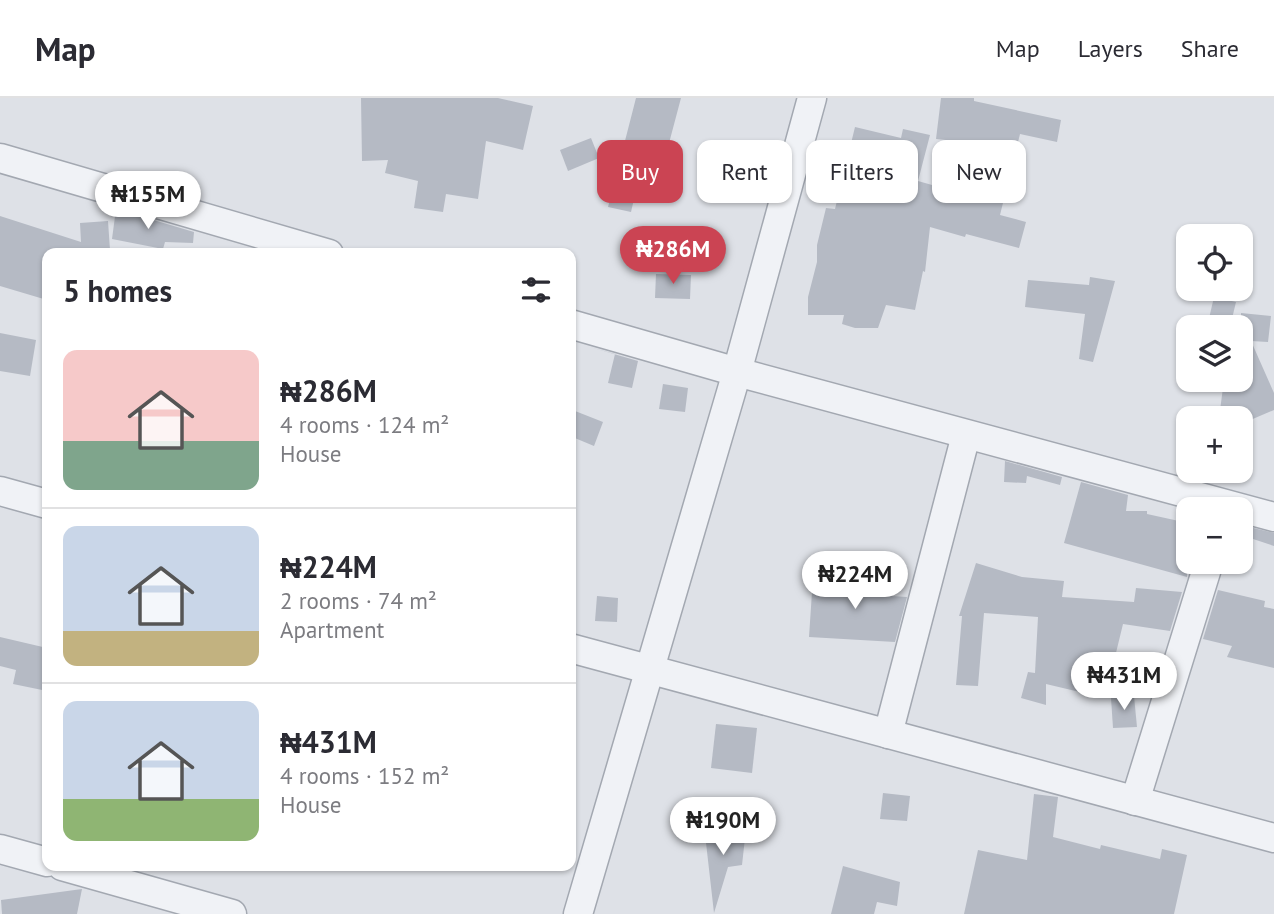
<!DOCTYPE html>
<meta charset="utf-8">
<style>
body{margin:0;font-family:"PT Sans",sans-serif;background:#f7f7f7;color:#2b2b33;height:100vh;display:flex;flex-direction:column;font-size:26px;white-space:nowrap}
*{box-sizing:border-box;margin:0}
p{font-size:23px;color:#7c7c81}
.icon{flex:none;width:38px;height:38px;fill:none;stroke:currentColor;stroke-width:2;stroke-linecap:round;stroke-linejoin:round}
.map{position:relative;flex:1;overflow:hidden}
.side{position:absolute;left:42px;top:150px;width:534px;height:623px;display:flex;flex-direction:column;background:#fff;border-radius:14px;box-shadow:0 2px 5px #0004}
.side>*{flex:none}
.hud{position:absolute;left:597px;top:42px;width:572px;height:63px;display:flex;gap:14px}
.buttons{position:absolute;left:1176px;top:126px;display:grid;gap:14px}
.buttons a{display:grid;place-items:center;width:77px;height:77px;border-radius:14px;background:#fff;box-shadow:0 2px 5px #0004;font-size:35px}
.price{position:absolute;translate:-50% -60px;padding:0 16px;border-radius:24px;background:#fff;color:#222;font-size:23px;line-height:46px;filter:drop-shadow(0 2px 4px #0008)}
.price::after{content:'';position:absolute;left:50%;top:42px;width:21px;height:16px;margin-left:-10px;background:inherit;clip-path:polygon(0 0,100% 0,50% 100%)}
.price.current{background:#cb4453;color:#fff}
ul{padding:0;list-style:none}
li{display:flex;align-items:center;gap:21px;height:175px;padding:0 21px}
li+li{border-top:2px solid #e1e1e2}
li span{display:grid;place-items:center;flex:none;width:196px;height:140px;border-radius:14px;color:#555}
li>.icon{margin-inline-start:auto}
span .icon{width:84px;height:84px;fill:#fffc;stroke-width:1}
li b{font-size:30px}
h2{display:flex;justify-content:space-between;align-items:center;height:84px;padding:0 21px;font-size:30px}
.pill{padding:0 24px;border-radius:14px;background:#fff;box-shadow:0 2px 5px #0004;font-size:24px;line-height:63px}
.pill.current{background:#cb4453;color:#fff}
header{display:flex;align-items:center;gap:42px;box-sizing:border-box;height:98px;padding:0 35px;background:#fff;border-bottom:2px solid #e1e1e2}
header strong{font-size:33px}
nav{display:flex;gap:38px;margin-inline-start:auto;font-size:24px}
.map>svg:first-child{display:block}
.building{fill:#b5bac4}
.lines{fill:none;stroke-linecap:round;stroke-linejoin:round}
.street-casing{stroke:#a3a8b1;stroke-width:31}
.street{stroke:#f0f2f6;stroke-width:28}
</style>
<header>
<strong>Map</strong>
<nav><a>Map</a><a>Layers</a><a>Share</a></nav>
</header>
<div class="map">
<svg width="1274" height="816" viewBox="0 0 1274 816">
<rect width="100%" height="100%" fill="#dee1e7"/>
<g class="building">
<path d="M361 0H498L533 8 523 52 486 43 478 101 446 96 443 114 414 110 418 83 385 75 388 62 362 63Z"/>
<path d="M636 0H681L664 64 644 58 631 114 608 109Z"/>
<path d="M941 0H974V3L1061 22 1057 44 1020 36 1000 117 1026 124 1019 150 966 136 965 139 930 129 925 174 923 173 915 212 886 207 878 230H855L842 226 844 217H808V199L817 164V147L826 110 835 111 855 29 901 40 903 31 930 37 918 83 981 101 995 47 936 41Z"/>
<path d="M591 40 599 60 568 73 560 52Z"/>
<path d="M116 111 194 134 193 145 165 144 163 151 112 141Z"/>
<path d="M0 118 81 144 80 125 108 123 110 152H103L102 156H47V202L0 188Z"/>
<path d="M656 176 691 177 690 201 655 200Z"/>
<path d="M1090 179 1115 183 1093 264 1079 261 1085 216 1025 209 1028 182 1089 187Z"/>
<path d="M1214 199 1236 204 1230 229H1207Z"/>
<path d="M1241 215 1271 218 1268 244 1251 243 1274 295V312L1241 326V320H1219L1224 282H1241Z"/>
<path d="M0 235 36 242 30 278 0 273Z"/>
<path d="M590 249 638 263 632 290 608 285 615 256Z"/>
<path d="M663 286 688 290 685 314 659 311Z"/>
<path d="M570 311 603 324 594 348 570 338Z"/>
<path d="M1005 363 1062 379 1060 387 1027 378 1026 385 1004 384Z"/>
<path d="M1081 384 1128 397 1126 413H1147V416L1188 425 1187 479 1064 445Z"/>
<path d="M1241 427 1274 435V448L1241 437Z"/>
<path d="M839 465 864 471 859 496 907 499 895 544 809 539 812 494 833 495Z"/>
<path d="M976 465 1022 479 1064 483 1062 499 1134 504 1136 490 1182 494 1170 533 1123 526 1105 600 1046 586V607L1021 600 1028 574 1035 575 1038 519 984 515 978 588 956 587 962 518H959Z"/>
<path d="M1218 492 1265 503 1264 509 1274 511V570L1227 559 1232 548 1203 541Z"/>
<path d="M597 498 618 500 617 524 595 523Z"/>
<path d="M0 539 47 550V593L13 586 16 572 0 568Z"/>
<path d="M1134 598 1137 629 1113 630 1111 600Z"/>
<path d="M716 626 757 630 752 675 711 670Z"/>
<path d="M883 695 910 698 907 723 880 721Z"/>
<path d="M1034 696 1058 699 1053 739 1100 751 1101 747 1160 761 1162 751 1187 757 1174 816H964L978 752 1027 762Z"/>
<path d="M746 731 742 767 728 769 714 815 705 736Z"/>
<path d="M843 768 900 784 897 808 877 804 874 816H831Z"/>
<path d="M82 791 77 816H2L1 802Z"/>
</g>
<g class="lines">
<defs>
<g id="street">
<path d="M0 60 329 156"/>
<path d="M570 226 737 274 1274 419"/>
<path d="M0 393 47 406"/>
<path d="M570 550 1274 740"/>
<path d="M888 636 966 337"/>
<path d="M1135 703 1209 464"/>
<path d="M0 751 47 764"/>
<path d="M62 768 232 816"/>
<path d="M578 816 737 274 812 0"/>
</g>
</defs>
<use href="#street" class="street-casing"/>
<use href="#street" class="street"/>
</g>
</svg>
<div class="buttons">
<a><svg class="icon" aria-label="locate" viewBox="0 0 24 24"><circle cx="12" cy="12" r="6"/><path d="M12 2v4M12 18v4M2 12h4M18 12h4"/></svg></a>
<a><svg class="icon" aria-label="layers" viewBox="0 0 24 24"><path d="M12 4l9 5-9 5-9-5zM3 14l9 5 9-5"/></svg></a>
<a>+</a>
<a>−</a>
</div>
<b class="price" style="left:148px;top:133px">₦155M</b>
<b class="price current" style="left:673px;top:188px">₦286M</b>
<b class="price" style="left:855px;top:513px">₦224M</b>
<b class="price" style="left:1124px;top:614px">₦431M</b>
<b class="price" style="left:723px;top:759px">₦190M</b>
<div class="hud">
<a class="pill current">Buy</a>
<a class="pill">Rent</a>
<a class="pill">Filters</a>
<a class="pill">New</a>
</div>
<section class="side">
<h2>5 homes<svg class="icon" aria-label="filters" viewBox="0 0 24 24"><path d="M4 7h16M4 17h16"/><circle cx="9" cy="7" r="2"/><circle cx="15" cy="17" r="2"/></svg></h2>
<ul>
<li><span style="background:linear-gradient(#f6c9c9 65%,#7fa58c 0)"><svg class="icon" aria-label="home" viewBox="0 0 24 24"><path d="M3 11l9-7 9 7M6 9v11h12V9"/></svg></span><div><b>₦286M</b><p>4 rooms · 124 m²</p><p>House</p></div></li>
<li><span style="background:linear-gradient(#c9d6e8 75%,#c2b280 0)"><svg class="icon" aria-label="home" viewBox="0 0 24 24"><path d="M3 11l9-7 9 7M6 9v11h12V9"/></svg></span><div><b>₦224M</b><p>2 rooms · 74 m²</p><p>Apartment</p></div></li>
<li><span style="background:linear-gradient(#c9d6e8 70%,#8fb573 0)"><svg class="icon" aria-label="home" viewBox="0 0 24 24"><path d="M3 11l9-7 9 7M6 9v11h12V9"/></svg></span><div><b>₦431M</b><p>4 rooms · 152 m²</p><p>House</p></div></li>
</ul>
</section>
</div>
